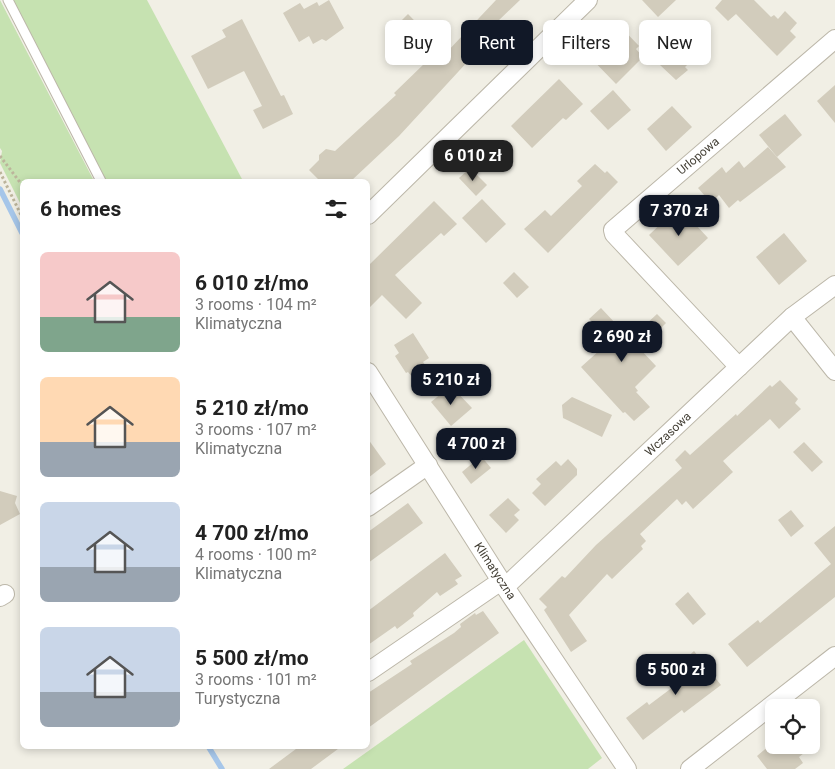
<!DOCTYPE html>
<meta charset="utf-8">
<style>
body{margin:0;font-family:Roboto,sans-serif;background:#f2f2f2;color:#222;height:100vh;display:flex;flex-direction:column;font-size:19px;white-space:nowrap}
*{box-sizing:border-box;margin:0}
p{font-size:16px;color:#767676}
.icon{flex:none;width:28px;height:28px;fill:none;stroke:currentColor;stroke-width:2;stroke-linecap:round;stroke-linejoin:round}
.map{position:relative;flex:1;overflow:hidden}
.side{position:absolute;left:20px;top:179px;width:350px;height:570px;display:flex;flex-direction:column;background:#fff;border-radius:8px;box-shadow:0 2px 8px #0003}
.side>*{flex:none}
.banner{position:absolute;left:385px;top:20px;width:375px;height:45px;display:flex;gap:10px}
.fabs{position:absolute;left:765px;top:699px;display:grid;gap:10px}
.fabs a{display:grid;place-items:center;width:55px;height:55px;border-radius:8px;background:#fff;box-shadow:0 2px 8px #0003;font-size:25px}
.price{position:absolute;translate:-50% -42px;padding:0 11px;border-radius:10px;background:#111827;color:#fff;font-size:16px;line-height:32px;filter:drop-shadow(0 1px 2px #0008)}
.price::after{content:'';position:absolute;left:50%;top:30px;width:15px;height:11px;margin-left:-8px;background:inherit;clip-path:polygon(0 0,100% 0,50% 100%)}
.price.current{background:#222;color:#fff}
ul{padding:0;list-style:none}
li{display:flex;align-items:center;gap:15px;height:125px;padding:0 20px}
li span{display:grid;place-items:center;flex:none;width:140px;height:100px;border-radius:8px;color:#555}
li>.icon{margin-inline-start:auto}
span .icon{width:60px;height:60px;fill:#fffc;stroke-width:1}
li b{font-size:21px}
h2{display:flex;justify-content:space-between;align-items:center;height:60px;padding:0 20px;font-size:21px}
.pill{padding:0 18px;border-radius:8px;background:#fff;box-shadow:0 2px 8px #0003;font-size:18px;line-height:45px}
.pill.current{background:#111827;color:#fff}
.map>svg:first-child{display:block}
.green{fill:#c6e2b1}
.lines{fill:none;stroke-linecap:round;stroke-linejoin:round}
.stream{stroke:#a6c6e9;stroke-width:5.5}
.building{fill:#d2ccbc}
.service-casing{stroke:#bcb7a9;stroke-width:11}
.minor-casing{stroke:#bcb7a9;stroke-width:20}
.path{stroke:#bcb49b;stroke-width:3;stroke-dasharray:2.5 2.5;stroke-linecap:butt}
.service{stroke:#fff;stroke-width:9}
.minor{stroke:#fff;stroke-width:18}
.labels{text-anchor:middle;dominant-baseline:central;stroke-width:4.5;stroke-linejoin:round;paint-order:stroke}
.street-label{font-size:12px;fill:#433f35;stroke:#fff}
</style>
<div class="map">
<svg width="835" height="769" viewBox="0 0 835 769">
<rect width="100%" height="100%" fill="#f1efe5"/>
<g class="green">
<path d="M0 0 94 181H22V207L0 163 2 151 0 148Z"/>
<path d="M13 0H147L243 181H106Z"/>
<path d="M524 640 602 758 588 769H343Z"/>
</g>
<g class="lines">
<g class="stream">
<path d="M0 189 22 233"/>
<path d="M208 746 222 769"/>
</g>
</g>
<g class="building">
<path d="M329 0 344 28 326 41 322 39 313 44 309 36 299 42 283 13 300 3 304 9 317 2 319 6Z"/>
<path d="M496 0H520L498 21 500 23 498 26 502 30 484 48 482 46 399 136 351 181H320L309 170 319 160V155L326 149 335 151 396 95 394 93 425 63 392 30 408 14 446 53Z"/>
<path d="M642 0H676L658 17Z"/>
<path d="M722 0H754L771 17 774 15 778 19 785 11 797 23 790 31 796 37 777 56 736 14 728 21 715 8Z"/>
<path d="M242 19 281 96 284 95 293 114 263 129 253 110 262 106 244 71 208 89 191 56 226 37 222 30Z"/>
<path d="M617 23 639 46 636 49 643 57 616 84 586 53Z"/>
<path d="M686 45 696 56 685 67 688 70 676 80 660 65 679 47 681 50Z"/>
<path d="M559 79 583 104 566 120 563 118 532 148 511 126Z"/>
<path d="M835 85V123L817 101Z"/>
<path d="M613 90 631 110 608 130 590 111Z"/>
<path d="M672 106 692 127 666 151 647 129Z"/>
<path d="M785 114 802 135 777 157 759 135Z"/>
<path d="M768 147 786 167 740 202 738 200 729 208 719 195 711 203 698 188 722 167 726 173 739 161 744 168Z"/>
<path d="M595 164 605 173 607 171 618 182 548 253 524 229 545 210 551 216 582 186 577 181Z"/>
<path d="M470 168 487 185 476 196 459 178Z"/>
<path d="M482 199 506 224 486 243 462 218Z"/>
<path d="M434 201 457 224 444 236 441 233 395 275 422 303 406 319 382 295 368 309V266Z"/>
<path d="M683 211 708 238 678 266 649 235 670 215 674 219Z"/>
<path d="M784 233 807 261 779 285 756 257Z"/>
<path d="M514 272 529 287 517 298 503 283Z"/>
<path d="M601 308 630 339 657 314 666 323 640 349 656 366 635 387 638 391 636 392 650 407 634 421 625 412 623 413 581 367 610 341 589 319Z"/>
<path d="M413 333 429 358 423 362 429 370 414 379 408 372 406 373 395 356 399 353 394 345Z"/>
<path d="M780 380 798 399 795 403 801 409 779 429 770 419 723 461 733 472 693 509 686 501 682 505 677 499 640 534 646 541 641 546 643 549 612 579 607 574 569 615 587 641 571 652 544 610 547 607 539 599 562 576 565 578 596 545 682 468 675 460 685 450 690 455 736 414 737 416 770 385 772 387Z"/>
<path d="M448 388H453L472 408 451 426 431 402Z"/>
<path d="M572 397 612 415 602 437 563 418 562 405Z"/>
<path d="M368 439 386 464 368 478Z"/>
<path d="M804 442 823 462 812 472 793 452Z"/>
<path d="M481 456 491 468 471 484 462 472Z"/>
<path d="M568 459 577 469V475L545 506 532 493 541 484 536 479 556 461 561 466Z"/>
<path d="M0 491 17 496 15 503 20 514 0 525Z"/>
<path d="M508 498 520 510 514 515 519 520 506 533 489 515Z"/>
<path d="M408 503 423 523 368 563V532Z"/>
<path d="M791 510 804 526 791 537 778 520Z"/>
<path d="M835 526V597L747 667 728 644 758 620 760 623 831 564 814 543Z"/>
<path d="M445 553 462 576 455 580 458 584 440 596 437 592 413 613 414 616 397 629 395 626 368 645V611Z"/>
<path d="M688 592 706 614 693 625 675 604Z"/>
<path d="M483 611 499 633 368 728V693L406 668 412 664 410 661 454 633 461 627 460 624 475 613 476 615Z"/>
<path d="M694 651 721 685 684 713 682 710 643 740 626 718 647 702 649 705 673 687 666 677Z"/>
<path d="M770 745H814L799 757 803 763 795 769H767L757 756Z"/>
<path d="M300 746H342L311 769H269Z"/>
</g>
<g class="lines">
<defs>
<path id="service" d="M8 0 101 181"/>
<g id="minor">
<path d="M368 215 588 0"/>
<path d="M792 317 835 371"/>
<path d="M739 367 614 234 613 230 835 39"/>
<path d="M368 372 501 581 627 769"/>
<path d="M368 507 428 465"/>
<path d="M505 587 792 317 835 285"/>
<path d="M0 597 5 594"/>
<path d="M368 672 501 581"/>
<path d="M690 769 835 656"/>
</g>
</defs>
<use href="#service" class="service-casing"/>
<use href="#minor" class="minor-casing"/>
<g class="path">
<path d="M0 156 22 185"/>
<path d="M0 172 22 217"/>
</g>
<use href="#service" class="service"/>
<use href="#minor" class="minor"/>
</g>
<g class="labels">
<g class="street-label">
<text transform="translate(698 156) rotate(-40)">Urlopowa</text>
<text transform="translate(668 434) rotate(-43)">Wczasowa</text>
<text transform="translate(495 571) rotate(57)">Klimatyczna</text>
</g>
</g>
</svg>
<div class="fabs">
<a><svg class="icon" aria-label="locate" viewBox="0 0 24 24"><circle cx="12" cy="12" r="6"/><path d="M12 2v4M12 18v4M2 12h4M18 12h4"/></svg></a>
</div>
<b class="price current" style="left:473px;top:182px">6 010 zł</b>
<b class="price" style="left:679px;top:237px">7 370 zł</b>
<b class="price" style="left:622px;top:363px">2 690 zł</b>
<b class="price" style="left:451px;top:406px">5 210 zł</b>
<b class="price" style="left:476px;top:470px">4 700 zł</b>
<b class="price" style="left:676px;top:696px">5 500 zł</b>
<div class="banner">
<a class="pill">Buy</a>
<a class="pill current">Rent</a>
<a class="pill">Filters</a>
<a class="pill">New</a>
</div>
<section class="side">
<h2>6 homes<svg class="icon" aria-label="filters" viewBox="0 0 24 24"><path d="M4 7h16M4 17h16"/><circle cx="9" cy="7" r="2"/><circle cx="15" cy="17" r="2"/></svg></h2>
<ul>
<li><span style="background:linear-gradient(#f6c9c9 65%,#7fa58c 0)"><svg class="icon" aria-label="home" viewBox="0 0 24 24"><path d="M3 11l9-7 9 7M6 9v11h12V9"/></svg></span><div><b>6 010 zł/mo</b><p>3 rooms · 104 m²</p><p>Klimatyczna</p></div></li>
<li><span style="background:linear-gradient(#ffd9b3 65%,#9aa5b1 0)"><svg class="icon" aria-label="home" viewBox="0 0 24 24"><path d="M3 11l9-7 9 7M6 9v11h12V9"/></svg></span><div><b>5 210 zł/mo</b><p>3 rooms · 107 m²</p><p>Klimatyczna</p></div></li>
<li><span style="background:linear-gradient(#c9d6e8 65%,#9aa5b1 0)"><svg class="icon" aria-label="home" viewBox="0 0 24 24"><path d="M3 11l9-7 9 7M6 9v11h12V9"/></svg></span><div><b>4 700 zł/mo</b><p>4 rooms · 100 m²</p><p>Klimatyczna</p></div></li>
<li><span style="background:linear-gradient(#c9d6e8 65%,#9aa5b1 0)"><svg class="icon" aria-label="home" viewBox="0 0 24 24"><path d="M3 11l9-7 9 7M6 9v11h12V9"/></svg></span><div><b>5 500 zł/mo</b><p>3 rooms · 101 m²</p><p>Turystyczna</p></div></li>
</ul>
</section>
</div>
